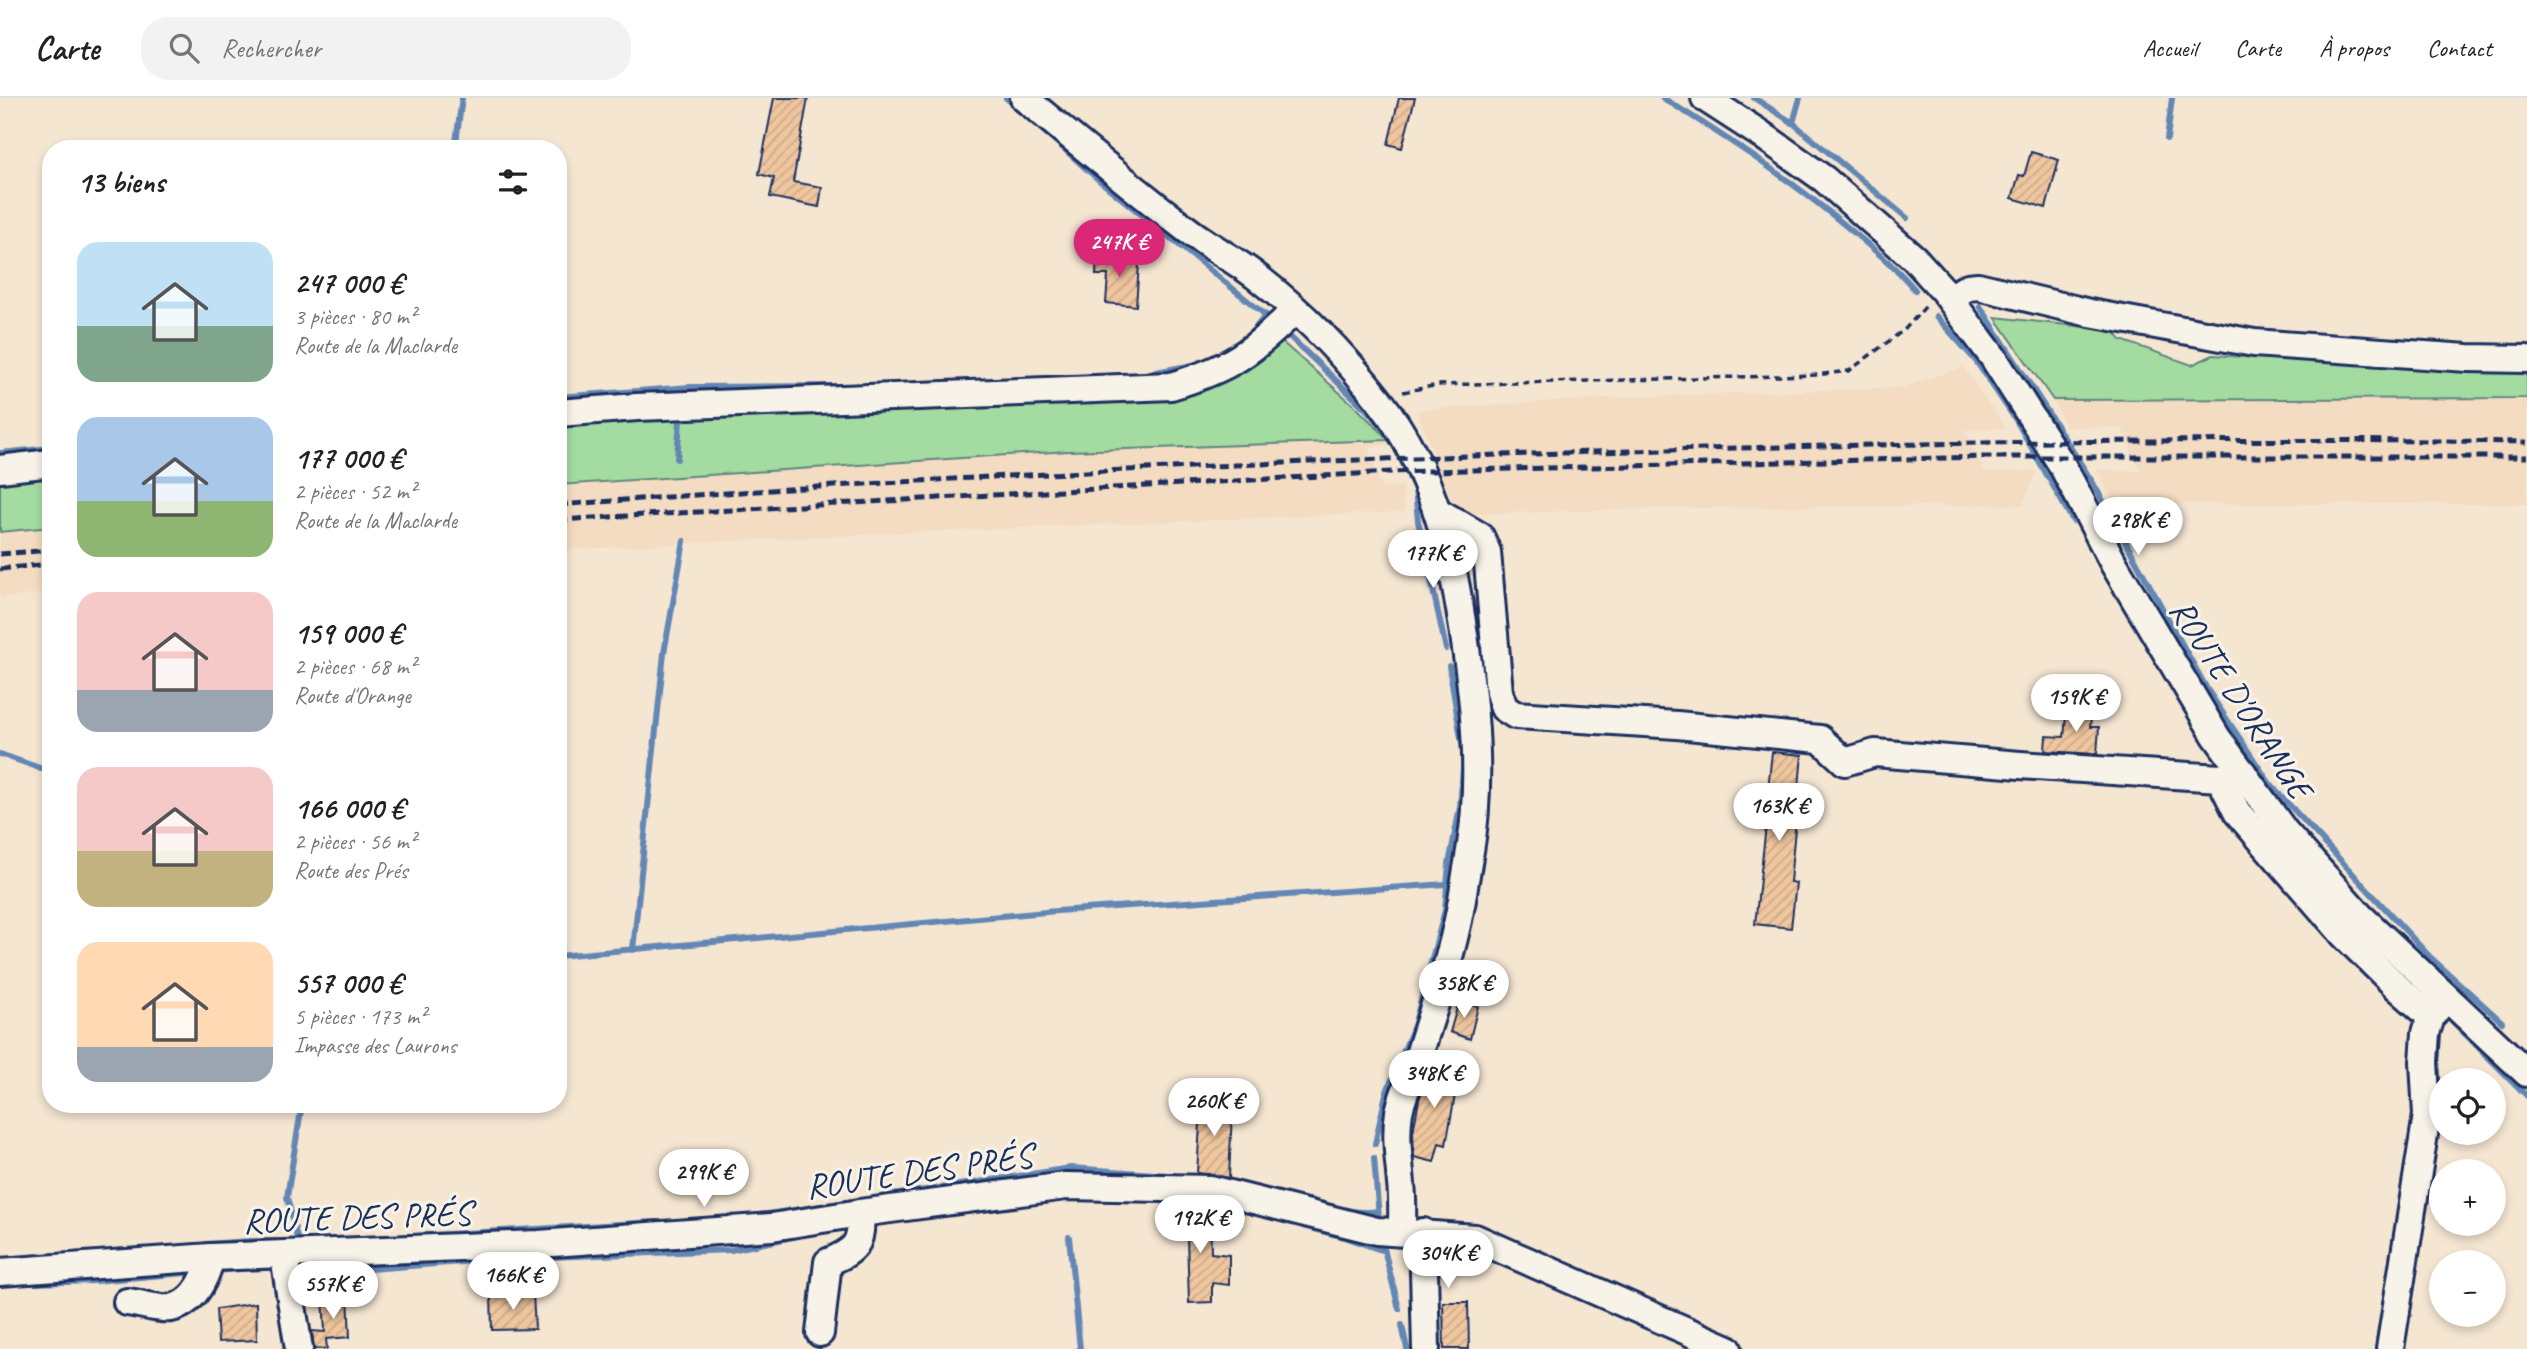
<!DOCTYPE html>
<html lang="fr">
<meta charset="utf-8">
<style>
body{margin:0;font-family:Caveat,sans-serif;background:#f2f2f2;color:#222;height:100vh;display:flex;flex-direction:column;font-size:26px;white-space:nowrap}
*{box-sizing:border-box;margin:0}
p{font-size:23px;color:#767676}
.icon{flex:none;width:38px;height:38px;fill:none;stroke:currentColor;stroke-width:2;stroke-linecap:round;stroke-linejoin:round}
.map{position:relative;flex:1;overflow:hidden}
.drawer{position:absolute;left:42px;top:42px;width:525px;height:973px;display:flex;flex-direction:column;background:#fff;border-radius:28px;box-shadow:0 4px 10px #0003}
.drawer>*{flex:none}
.buttons{position:absolute;left:2429px;top:970px;display:grid;gap:14px}
.buttons a{display:grid;place-items:center;width:77px;height:77px;border-radius:50%;background:#fff;box-shadow:0 4px 10px #0003;font-size:35px}
.price{position:absolute;translate:-50% -60px;padding:0 16px;border-radius:24px;background:#fff;color:#222;font-size:23px;line-height:46px;filter:drop-shadow(0 2px 4px #0008)}
.price::after{content:'';position:absolute;left:50%;top:42px;width:21px;height:16px;margin-left:-10px;background:inherit;clip-path:polygon(0 0,100% 0,50% 100%)}
.price.selected{background:#db2777;color:#fff}
ul{padding:0;list-style:none}
li{display:flex;align-items:center;gap:21px;height:175px;padding:0 35px}
li span{display:grid;place-items:center;flex:none;width:196px;height:140px;border-radius:21px;color:#555}
li>.icon{margin-inline-start:auto}
span .icon{width:84px;height:84px;fill:#fffc;stroke-width:1}
li b{font-size:30px}
h2{display:flex;justify-content:space-between;align-items:center;height:84px;padding:0 35px;font-size:30px}
header{display:flex;align-items:center;gap:42px;box-sizing:border-box;height:98px;padding:0 35px;background:#fff;border-bottom:2px solid #e0e0e0}
header strong{font-size:33px}
nav{display:flex;gap:38px;margin-inline-start:auto;font-size:24px}
.search{width:490px;height:63px;background:#f2f2f2;display:flex;align-items:center;gap:18px;box-sizing:border-box;padding:0 24px;border-radius:28px;color:#767676;font-size:26px}
.map>svg:first-child{display:block}
.built{fill:#f3dcc2}
.grass{fill:#a3dba0;stroke:#5f857f;stroke-width:2}
.lines{fill:none;stroke-linecap:round;stroke-linejoin:round}
.stream{stroke:#6487b4;stroke-width:6}
.building{fill:url(#building-hatch);stroke:#1b2f5e;stroke-width:2}
.minor-casing{stroke:#1b2f5e;stroke-width:32}
.path{stroke:#1b2f5e;stroke-width:3.5;stroke-dasharray:7 5;stroke-linecap:butt}
.minor{stroke:#f7f3e8;stroke-width:26}
.rail{stroke:#1b2f5e;stroke-width:5;stroke-dasharray:10 5;stroke-linecap:butt}
.labels{text-anchor:middle;dominant-baseline:central;stroke-width:6;stroke-linejoin:round;paint-order:stroke}
.street-label{font-size:35px;fill:#1b2f5e;stroke:#f7f3e8}
</style>
<header>
<strong>Carte</strong>
<div class="search"><svg class="icon" aria-label="search" viewBox="0 0 24 24"><circle cx="10" cy="10" r="6"/><path d="M15 15l6 6"/></svg>Rechercher</div>
<nav><a>Accueil</a><a>Carte</a><a>À propos</a><a>Contact</a></nav>
</header>
<div class="map">
<svg width="2527" height="1251" viewBox="0 0 2527 1251">
<defs>
<pattern id="building-hatch" width="6" height="6" patternUnits="userSpaceOnUse" patternTransform="scale(1.75)"><rect width="6" height="6" fill="#efc69e"/><path d="M-1 1l2-2M0 6l6-6M5 7l2-2" fill="none" stroke="#ccaa8a"/></pattern>
</defs>
<rect width="100%" height="100%" fill="#f5e6d2"/>
<filter id="ink" filterUnits="userSpaceOnUse"><feTurbulence type="fractalNoise" baseFrequency=".0143" numOctaves="2"/><feDisplacementMap in="SourceGraphic" scale="14" xChannelSelector="R" yChannelSelector="G"/><feConvolveMatrix kernelMatrix="1 2 1 2 8 2 1 2 1" color-interpolation-filters="sRGB"/></filter>
<g filter="url(#ink)">
<g class="built">
<path d="M1963 269 2006 330 1965 332 1985 374 2037 373 2023 407 1693 410 1456 416 1417 312 1603 300 1903 289Z"/>
<path d="M2527 300V406H2115L2097 372 2140 373 2122 330 2066 329 2053 302Z"/>
<path d="M1379 335 1390 347 1368 349 1382 389 1403 388 1404 414 899 435 558 452V366Z"/>
<path d="M51 407V495L0 500V413Z"/>
</g>
<g class="grass">
<path d="M1995 219 2113 232 2121 242 2192 267 2213 257 2387 268H2527V300L2053 302Z"/>
<path d="M1282 244 1355 308 1389 342 1069 353 558 387V321L1138 299Z"/>
<path d="M51 370V429L0 434V375Z"/>
</g>
<g class="lines">
<g class="stream">
<path d="M1006 0 1018 10"/>
<path d="M1663 0C1729 41 1793 83 1852 133 1874 152 1897 170 1915 192"/>
<path d="M1754 0 1793 25 1907 120"/>
<path d="M1034 24 1100 83 1268 219"/>
<path d="M1793 25 1800 0"/>
<path d="M2167 41 2172 0"/>
<path d="M455 51 462 0"/>
<path d="M1980 208 2093 385 2208 593 2270 686 2430 859 2502 924"/>
<path d="M1936 218 1976 263 2016 322 2073 423"/>
<path d="M1289 238 1366 311 1387 335"/>
<path d="M1247 240 1266 217"/>
<path d="M1140 277 1198 266"/>
<path d="M558 299 690 289 845 288"/>
<path d="M1397 353 1415 391 1418 423 1446 551"/>
<path d="M0 355 51 350"/>
<path d="M677 361 680 322"/>
<path d="M0 656 51 674"/>
<path d="M633 852 664 555 684 443"/>
<path d="M558 858 1057 813 1447 786"/>
<path d="M2452 923 2527 998"/>
<path d="M1375 1046 1386 996 1414 928 1445 812 1449 766 1460 709 1464 658 1449 568"/>
<path d="M1374 1060 1379 1120"/>
<path d="M1309 1102C1334 1108 1352 1117 1378 1113"/>
<path d="M754 1118 1071 1070 1168 1077"/>
<path d="M1303 1128 1344 1139 1384 1153"/>
<path d="M398 1139 656 1124"/>
<path d="M1069 1139 1080 1251"/>
<path d="M298 1144 287 1099 302 1006"/>
<path d="M206 1146 249 1143H286"/>
<path d="M1384 1151 1399 1211"/>
<path d="M549 1159 731 1152 798 1138"/>
<path d="M215 1173 253 1170"/>
<path d="M318 1175 527 1159"/>
<path d="M32 1185 95 1183 197 1174"/>
<path d="M1402 1227 1407 1251"/>
</g>
</g>
<g class="building">
<path d="M774 0H808L793 84 822 89 819 109 770 99 774 80 759 76Z"/>
<path d="M1399 0H1415L1402 50 1388 46Z"/>
<path d="M2031 54 2059 62 2046 110 2012 100 2019 77 2024 78Z"/>
<path d="M1097 156 1121 158V164L1139 166 1136 208 1106 205 1108 177H1096Z"/>
<path d="M2067 608 2092 610 2090 629H2099L2097 656 2045 653 2046 638 2064 639Z"/>
<path d="M1772 654 1802 657 1790 784 1796 785 1791 830 1755 826 1767 719H1765Z"/>
<path d="M1459 903 1478 908 1470 941 1450 934Z"/>
<path d="M1435 959 1456 963 1450 996 1455 997 1446 1047 1439 1045 1434 1064 1414 1059 1413 1034 1419 1002Z"/>
<path d="M1202 994H1218L1217 1013 1232 1014 1229 1080 1197 1075Z"/>
<path d="M1210 1115 1211 1155 1229 1157V1187L1212 1185V1204L1189 1205 1187 1138H1170L1167 1116Z"/>
<path d="M533 1196 535 1231 492 1232 491 1197Z"/>
<path d="M348 1198 350 1239 326 1241 327 1251H314L312 1233 325 1234 323 1199Z"/>
<path d="M1443 1204H1468L1469 1251H1444Z"/>
<path d="M256 1205 257 1242 218 1244 216 1211Z"/>
</g>
<g class="lines">
<defs>
<g id="minor">
<path d="M1024 0C1078 44 1130 88 1185 130 1208 148 1234 161 1257 179 1302 214 1344 257 1379 302 1435 373 1454 463 1466 551 1474 604 1479 656 1475 710 1474 736 1468 763 1464 789 1456 846 1436 902 1419 957 1413 976 1403 994 1399 1014 1395 1039 1399 1061 1401 1086 1403 1102 1402 1118 1402 1133"/>
<path d="M1705 0 1762 37 1824 81 1914 160 1943 192 1993 259 2062 367 2114 466 2216 638 2285 734 2360 818 2527 975"/>
<path d="M1950 200 1968 189 1978 188 2090 215 2254 245 2468 260 2527 261"/>
<path d="M558 315 637 309 1171 288C1229 271 1252 255 1295 212"/>
<path d="M0 371 51 365"/>
<path d="M1437 413 1480 438 1487 454 1499 594 1504 610 1515 617 1677 627 1820 641 1845 664 1875 655 2020 667 2220 680 2243 675"/>
<path d="M2220 680 2237 714 2344 837 2397 889 2431 919"/>
<path d="M1423 1134 1426 1251"/>
<path d="M284 1158 299 1251"/>
<path d="M0 1174 211 1159 539 1146 772 1129 860 1115 1066 1088 1210 1091 1377 1133 1475 1140 1728 1251"/>
<path d="M127 1204C138 1205 161 1212 171 1210 195 1205 206 1179 211 1159"/>
<path d="M820 1235 828 1164C855 1153 863 1146 860 1115"/>
<path d="M2390 1251 2427 1017 2424 964 2426 935 2431 919 2446 899"/>
</g>
</defs>
<use href="#minor" class="minor-casing"/>
<path class="path" d="M1403 294 1438 287 1815 277 1849 273 1905 231 1926 208"/>
<use href="#minor" class="minor"/>
<g class="rail">
<path d="M558 407C927 379 1296 362 1666 352 1953 344 2240 340 2527 344"/>
<path d="M558 422 1391 374 1983 359H2527"/>
<path d="M0 456 51 452"/>
<path d="M0 471 51 466"/>
</g>
</g>
</g>
<g class="labels">
<g class="street-label">
<text transform="translate(2241 601) rotate(57)">ROUTE D'ORANGE</text>
<text transform="translate(919 1073) rotate(-8)">ROUTE DES PRÉS</text>
<text transform="translate(357 1119) rotate(-2)">ROUTE DES PRÉS</text>
</g>
</g>
</svg>
<div class="buttons">
<a><svg class="icon" aria-label="locate" viewBox="0 0 24 24"><circle cx="12" cy="12" r="6"/><path d="M12 2v4M12 18v4M2 12h4M18 12h4"/></svg></a>
<a>+</a>
<a>−</a>
</div>
<b class="price selected" style="left:1119px;top:181px">247K €</b>
<b class="price" style="left:2138px;top:459px">298K €</b>
<b class="price" style="left:1433px;top:492px">177K €</b>
<b class="price" style="left:2076px;top:636px">159K €</b>
<b class="price" style="left:1779px;top:745px">163K €</b>
<b class="price" style="left:1464px;top:922px">358K €</b>
<b class="price" style="left:1434px;top:1012px">348K €</b>
<b class="price" style="left:1214px;top:1040px">260K €</b>
<b class="price" style="left:704px;top:1111px">299K €</b>
<b class="price" style="left:1200px;top:1157px">192K €</b>
<b class="price" style="left:1448px;top:1192px">304K €</b>
<b class="price" style="left:513px;top:1214px">166K €</b>
<b class="price" style="left:333px;top:1223px">557K €</b>
<section class="drawer">
<h2>13 biens<svg class="icon" aria-label="filters" viewBox="0 0 24 24"><path d="M4 7h16M4 17h16"/><circle cx="9" cy="7" r="2"/><circle cx="15" cy="17" r="2"/></svg></h2>
<ul>
<li><span style="background:linear-gradient(#bfe0f5 60%,#7fa58c 0)"><svg class="icon" aria-label="home" viewBox="0 0 24 24"><path d="M3 11l9-7 9 7M6 9v11h12V9"/></svg></span><div><b>247 000 €</b><p>3 pièces · 80 m²</p><p>Route de la Maclarde</p></div></li>
<li><span style="background:linear-gradient(#a9c7e8 60%,#8fb573 0)"><svg class="icon" aria-label="home" viewBox="0 0 24 24"><path d="M3 11l9-7 9 7M6 9v11h12V9"/></svg></span><div><b>177 000 €</b><p>2 pièces · 52 m²</p><p>Route de la Maclarde</p></div></li>
<li><span style="background:linear-gradient(#f6c9c9 70%,#9aa5b1 0)"><svg class="icon" aria-label="home" viewBox="0 0 24 24"><path d="M3 11l9-7 9 7M6 9v11h12V9"/></svg></span><div><b>159 000 €</b><p>2 pièces · 68 m²</p><p>Route d'Orange</p></div></li>
<li><span style="background:linear-gradient(#f6c9c9 60%,#c2b280 0)"><svg class="icon" aria-label="home" viewBox="0 0 24 24"><path d="M3 11l9-7 9 7M6 9v11h12V9"/></svg></span><div><b>166 000 €</b><p>2 pièces · 56 m²</p><p>Route des Prés</p></div></li>
<li><span style="background:linear-gradient(#ffd9b3 75%,#9aa5b1 0)"><svg class="icon" aria-label="home" viewBox="0 0 24 24"><path d="M3 11l9-7 9 7M6 9v11h12V9"/></svg></span><div><b>557 000 €</b><p>5 pièces · 173 m²</p><p>Impasse des Laurons</p></div></li>
</ul>
</section>
</div>
